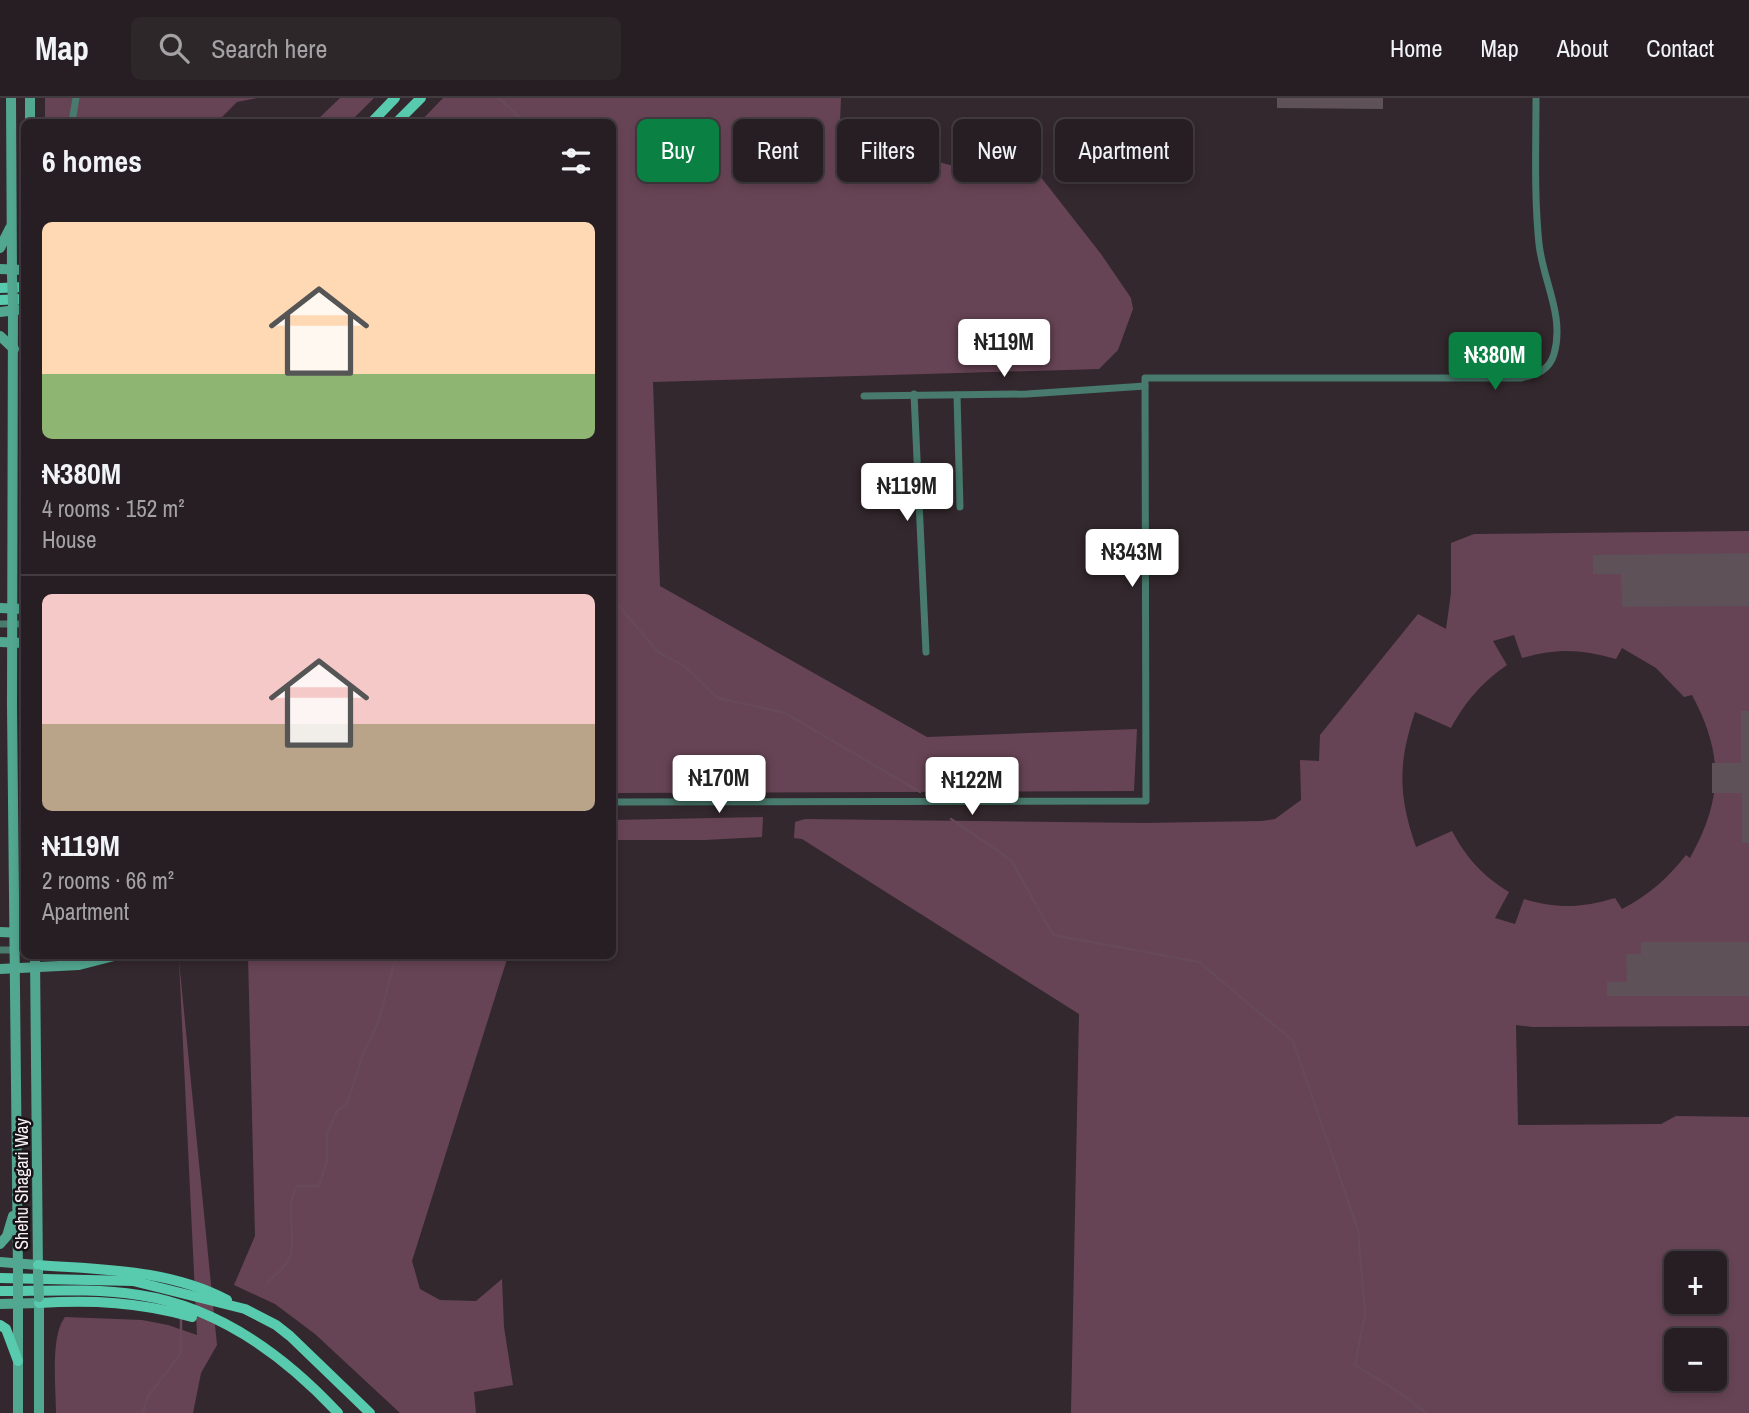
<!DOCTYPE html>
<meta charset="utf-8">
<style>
body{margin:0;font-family:"Archivo Narrow",sans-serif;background:#2e272a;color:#f1f3f6;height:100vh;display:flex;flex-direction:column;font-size:26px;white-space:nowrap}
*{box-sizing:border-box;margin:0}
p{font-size:23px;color:#a4a2a5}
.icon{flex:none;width:38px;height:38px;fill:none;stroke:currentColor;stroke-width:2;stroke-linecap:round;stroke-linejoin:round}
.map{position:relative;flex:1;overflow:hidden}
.side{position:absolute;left:21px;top:21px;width:595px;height:840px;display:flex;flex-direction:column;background:#261e22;border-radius:10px;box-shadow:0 4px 10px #0003,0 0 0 2px #423c40}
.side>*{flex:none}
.banner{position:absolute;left:637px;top:21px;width:665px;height:63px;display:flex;gap:14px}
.tools{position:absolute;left:1664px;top:1153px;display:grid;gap:14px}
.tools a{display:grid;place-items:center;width:63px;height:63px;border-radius:10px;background:#261e22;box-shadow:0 4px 10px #0003,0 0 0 2px #423c40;font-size:35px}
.price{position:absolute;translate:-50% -60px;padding:0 16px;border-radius:7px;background:#fff;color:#222;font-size:23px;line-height:46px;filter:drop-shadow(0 2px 4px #0008)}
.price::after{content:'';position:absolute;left:50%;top:42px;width:21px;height:16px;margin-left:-10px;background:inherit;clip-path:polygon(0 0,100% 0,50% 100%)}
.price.selected{background:#0b8043;color:#fff}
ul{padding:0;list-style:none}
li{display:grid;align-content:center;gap:14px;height:371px;padding:0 21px}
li+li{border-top:2px solid #423c40}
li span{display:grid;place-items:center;height:217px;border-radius:10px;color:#555}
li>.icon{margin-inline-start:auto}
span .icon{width:126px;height:126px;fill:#fffc;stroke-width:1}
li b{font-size:30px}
h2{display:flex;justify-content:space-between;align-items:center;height:84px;padding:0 21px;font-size:30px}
.pill{padding:0 24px;border-radius:10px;background:#261e22;box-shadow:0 4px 10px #0003,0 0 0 2px #423c40;font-size:24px;line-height:63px}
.pill.selected{background:#0b8043;color:#fff}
header{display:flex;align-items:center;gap:42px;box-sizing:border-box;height:98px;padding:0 35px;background:#261e22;border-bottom:2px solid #423c40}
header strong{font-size:33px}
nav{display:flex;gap:38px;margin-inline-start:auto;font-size:24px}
.search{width:490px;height:63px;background:#2e272a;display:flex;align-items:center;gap:18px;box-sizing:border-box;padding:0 24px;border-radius:10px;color:#a4a2a5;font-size:26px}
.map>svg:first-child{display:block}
.green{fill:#674455;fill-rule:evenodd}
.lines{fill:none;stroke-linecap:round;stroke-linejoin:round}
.stream{stroke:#66495a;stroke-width:2.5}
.building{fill:#5e5157}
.street{stroke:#487b6d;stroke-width:7}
.secondary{stroke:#52a791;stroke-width:10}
.primary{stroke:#58caae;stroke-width:10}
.secondary-bridge{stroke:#52a791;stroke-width:10}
.labels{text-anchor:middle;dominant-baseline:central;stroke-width:5;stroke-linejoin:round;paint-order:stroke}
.street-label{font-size:18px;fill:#f8f0f4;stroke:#171215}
</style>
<header>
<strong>Map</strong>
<div class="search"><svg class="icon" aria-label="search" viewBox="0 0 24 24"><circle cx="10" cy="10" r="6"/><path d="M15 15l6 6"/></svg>Search here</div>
<nav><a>Home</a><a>Map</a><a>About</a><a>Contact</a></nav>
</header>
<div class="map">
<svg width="1749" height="1315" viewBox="0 0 1749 1315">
<rect width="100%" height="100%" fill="#33282d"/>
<g class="green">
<path d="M45 0H257L237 4 217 24H45Z"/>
<path d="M340 0H374L350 24H315Z"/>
<path d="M443 0H841L840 24 847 30C893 47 985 92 1029 64L1101 156 1131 200 1133 211 1118 252 1099 271 653 284 660 488 927 639 1137 631 1134 693 613 695 612 24H420Z"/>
<path d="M1749 433V928L1533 929 1516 927 1518 1027 1661 1026 1676 1018 1749 1019V1315H1071L1079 916 802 741 794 740 795 724 805 721 1144 725 1262 723 1275 721 1301 702 1300 662 1319 663 1320 637 1418 516 1446 531 1451 495V445L1474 436ZM1514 537 1522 560C1558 550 1580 551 1616 561L1622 550 1656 570 1684 599 1692 597C1724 657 1723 701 1690 760L1686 757C1667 781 1649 797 1622 811L1615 800C1583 810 1556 811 1524 801L1515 826 1495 820 1509 794C1483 778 1467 761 1452 733L1416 749C1398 697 1398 665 1415 614L1451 630C1466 603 1481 585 1507 567L1493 543ZM1676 1166H1715V1204H1676ZM1676 1242H1715V1281H1676Z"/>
<path d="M763 719 762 739 705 742H613V722Z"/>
<path d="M248 858H508L412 1163 420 1191 440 1202 476 1203 502 1181 504 1229 513 1287 474 1294 476 1315H400L315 1236 275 1206 234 1187 255 1138Z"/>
<path d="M179 863 217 1247 201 1275 193 1315H56C56 1289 50 1238 65 1219L142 1222 168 1227 197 1237Z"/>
</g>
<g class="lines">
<g class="stream">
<path d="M499 0 524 24"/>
<path d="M612 507 620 509 658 554 684 568 718 600 785 615 920 694"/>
<path d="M951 721 1011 762 1053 837 1199 864 1293 943 1358 1132 1365 1216 1355 1267 1402 1296 1426 1315"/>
<path d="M268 1184C275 1177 286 1169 290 1159 297 1135 284 1111 297 1088H319L327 1063V1036L337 1013 347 1006 362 959 379 922 396 858"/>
<path d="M143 1315 148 1298 181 1255V1221"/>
</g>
</g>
<g class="building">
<path d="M1277 0H1383V11L1277 10Z"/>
<path d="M1749 455V508L1622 509 1621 476H1593V457Z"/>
<path d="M1741 613H1749V745H1742V695H1712V665H1741Z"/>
<path d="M1641 844H1749V898H1607V884H1627L1626 856H1641Z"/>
</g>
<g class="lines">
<g class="street">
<path d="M72 24 76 0"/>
<path d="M914 296 926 554"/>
<path d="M957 297 960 409"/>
<path d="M864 298 1027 296 1145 288"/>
<path d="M0 526H24"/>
<path d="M612 704 1146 703 1145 280H1521C1537 276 1549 273 1554 256 1565 218 1543 183 1539 146 1534 98 1536 48 1536 0"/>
<path d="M0 852H24"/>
</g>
<g class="secondary">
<path d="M11 0 12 179"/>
<path d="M30 0V24"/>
<path d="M0 150 10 130"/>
<path d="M0 171 24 172"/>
<path d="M13 205 12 608 18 1174"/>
<path d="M0 214 24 211"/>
<path d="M0 238 14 251"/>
<path d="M0 510 24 511"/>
<path d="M0 544 24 545"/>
<path d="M0 834 24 835"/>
<path d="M35 858 38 1175"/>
<path d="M0 871 79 867 114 858"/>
<path d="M0 1146 7 1138 13 1118"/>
<path d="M0 1164 38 1167"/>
<path d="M18 1200V1315"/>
<path d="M39 1200V1315"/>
<path d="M0 1206 39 1205"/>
</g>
<g class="primary">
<path d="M372 24 395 0"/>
<path d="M397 24 421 0"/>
<path d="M0 190 24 189"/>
<path d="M0 202 24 201"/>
<path d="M38 1167C103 1172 168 1171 227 1202"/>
<path d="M0 1180 133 1183 245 1211 276 1227 290 1238 370 1315"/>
<path d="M0 1193C46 1193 93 1190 139 1197 219 1209 284 1257 338 1315"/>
<path d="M39 1205C92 1202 140 1204 192 1219"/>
<path d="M0 1227 6 1231 18 1263"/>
</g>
<g class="secondary-bridge">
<path d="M12 179 13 205"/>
<path d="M18 1174V1200"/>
<path d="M38 1176 39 1199"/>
</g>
</g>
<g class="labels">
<g class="street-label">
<text transform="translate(21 1086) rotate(-90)">Shehu Shagari Way</text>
</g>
</g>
</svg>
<div class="tools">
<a>+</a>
<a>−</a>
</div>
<b class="price" style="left:1004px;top:281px">₦119M</b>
<b class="price selected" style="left:1495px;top:294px">₦380M</b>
<b class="price" style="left:907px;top:425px">₦119M</b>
<b class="price" style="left:1132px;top:491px">₦343M</b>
<b class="price" style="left:719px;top:717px">₦170M</b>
<b class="price" style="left:972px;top:719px">₦122M</b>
<div class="banner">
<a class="pill selected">Buy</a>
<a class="pill">Rent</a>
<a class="pill">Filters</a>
<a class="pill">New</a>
<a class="pill">Apartment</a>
</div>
<section class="side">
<h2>6 homes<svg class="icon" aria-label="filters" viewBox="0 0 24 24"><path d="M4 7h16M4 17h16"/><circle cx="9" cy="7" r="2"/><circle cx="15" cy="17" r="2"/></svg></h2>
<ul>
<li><span style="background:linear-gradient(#ffd9b3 70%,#8fb573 0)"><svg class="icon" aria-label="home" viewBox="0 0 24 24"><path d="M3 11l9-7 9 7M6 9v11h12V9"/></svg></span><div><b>₦380M</b><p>4 rooms · 152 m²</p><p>House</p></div></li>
<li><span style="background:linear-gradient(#f6c9c9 60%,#b9a48a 0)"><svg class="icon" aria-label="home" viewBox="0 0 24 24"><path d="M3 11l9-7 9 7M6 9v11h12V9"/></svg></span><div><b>₦119M</b><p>2 rooms · 66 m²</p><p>Apartment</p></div></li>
</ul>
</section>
</div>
